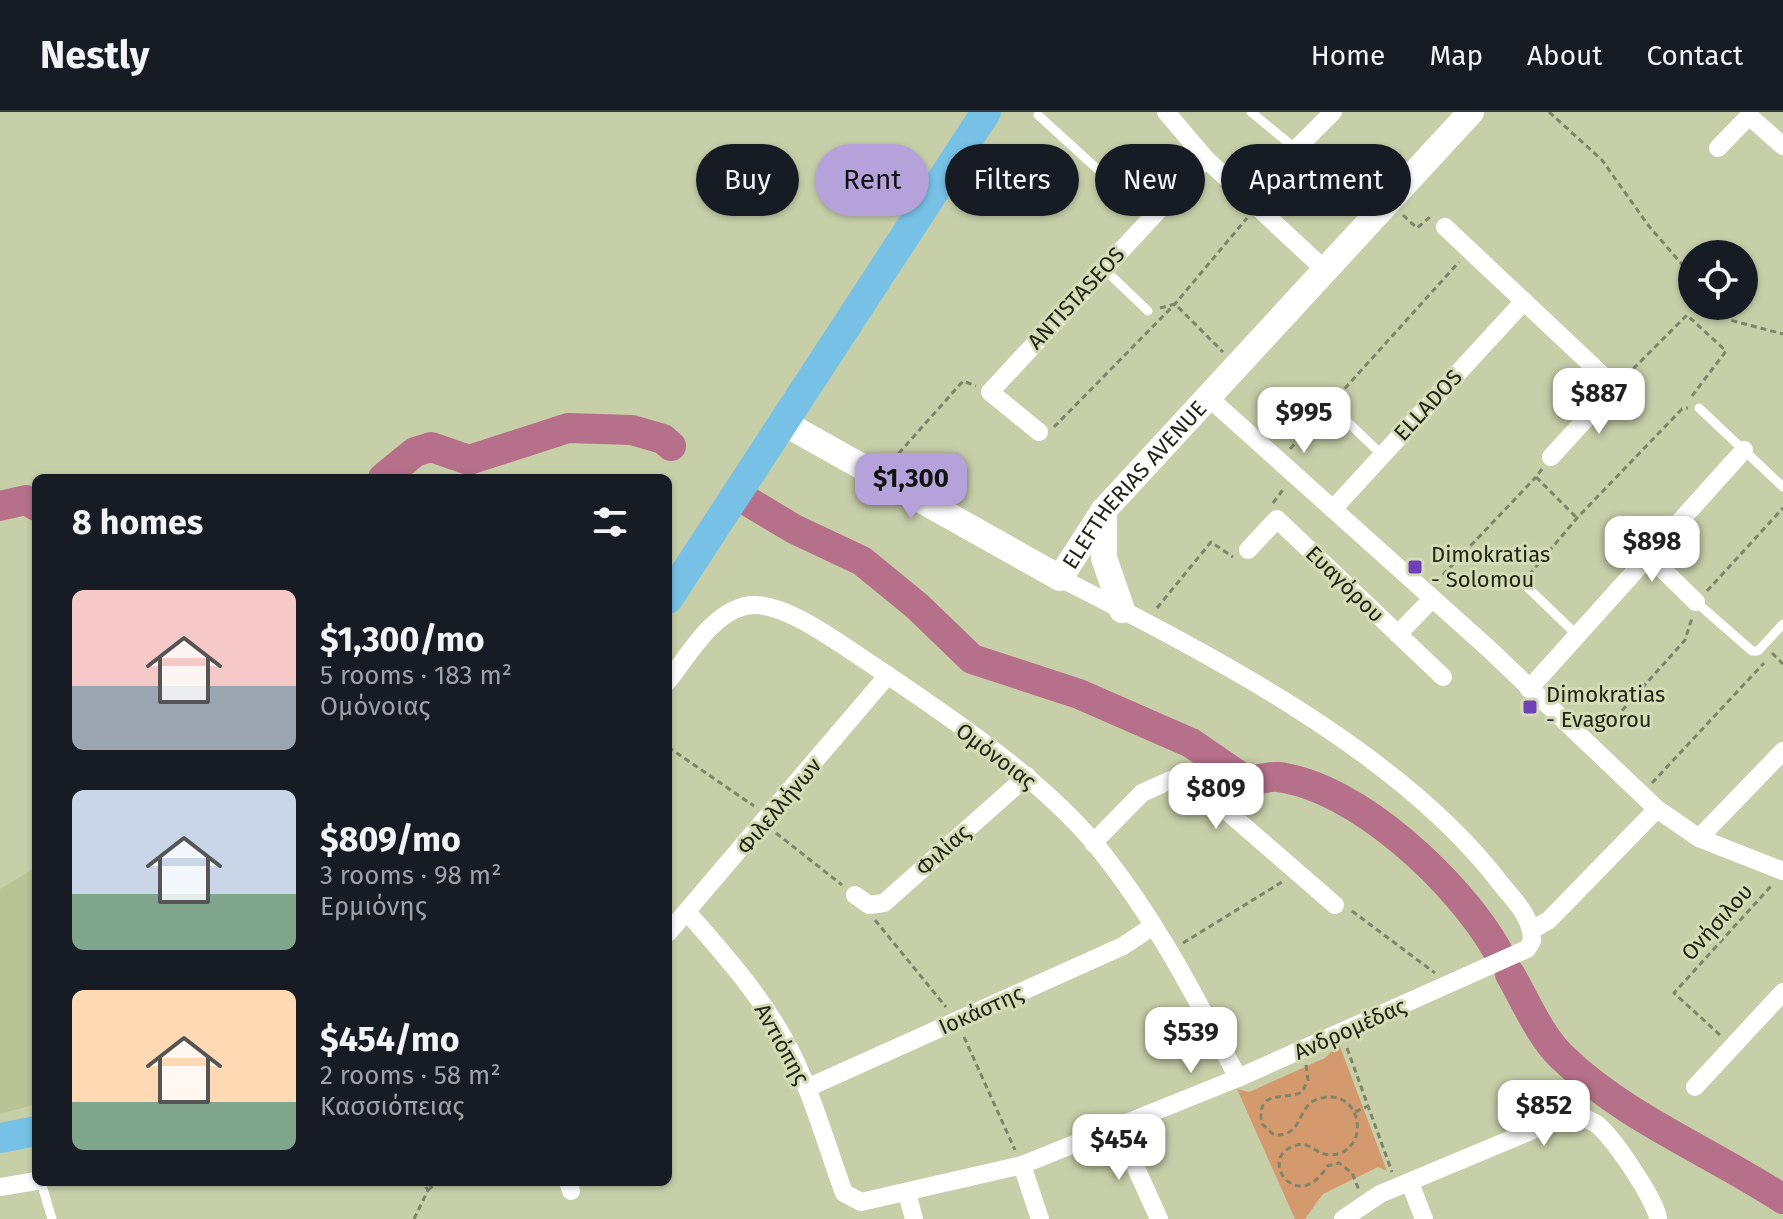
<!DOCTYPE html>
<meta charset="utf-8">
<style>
body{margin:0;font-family:"Fira Sans",sans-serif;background:#242831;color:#f1f3f6;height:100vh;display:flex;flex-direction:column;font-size:30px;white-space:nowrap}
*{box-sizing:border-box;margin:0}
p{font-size:26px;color:#9ea1a6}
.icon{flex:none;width:44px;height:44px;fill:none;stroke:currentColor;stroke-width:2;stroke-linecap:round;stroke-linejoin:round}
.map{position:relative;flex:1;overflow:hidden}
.side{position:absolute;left:32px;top:362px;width:640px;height:712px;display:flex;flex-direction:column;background:#171b24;border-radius:12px;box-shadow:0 2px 6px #0004}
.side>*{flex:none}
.guide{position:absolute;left:696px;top:32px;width:760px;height:72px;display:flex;gap:16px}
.tools{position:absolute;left:1678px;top:128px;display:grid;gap:16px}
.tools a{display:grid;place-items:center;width:80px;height:80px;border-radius:50%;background:#171b24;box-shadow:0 2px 6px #0004;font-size:40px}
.price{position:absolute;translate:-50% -68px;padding:0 18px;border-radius:16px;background:#fff;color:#222;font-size:26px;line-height:52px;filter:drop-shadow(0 2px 4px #0008)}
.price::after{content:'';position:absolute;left:50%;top:48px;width:24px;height:18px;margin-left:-12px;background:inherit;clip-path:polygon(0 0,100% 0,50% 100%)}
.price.current{background:#b6a2da;color:#111}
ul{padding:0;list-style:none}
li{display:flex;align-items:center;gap:24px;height:200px;padding:0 40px}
li span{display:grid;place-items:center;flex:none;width:224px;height:160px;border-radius:12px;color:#555}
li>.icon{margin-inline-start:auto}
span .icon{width:96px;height:96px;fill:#fffc;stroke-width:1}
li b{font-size:34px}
h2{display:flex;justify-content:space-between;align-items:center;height:96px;padding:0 40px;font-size:34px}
.tag{padding:0 28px;border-radius:36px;background:#171b24;box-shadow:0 2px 6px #0004;font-size:28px;line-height:72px}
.tag.current{background:#b6a2da;color:#111}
header{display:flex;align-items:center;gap:48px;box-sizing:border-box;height:112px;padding:0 40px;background:#171b24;border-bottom:2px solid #363941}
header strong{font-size:38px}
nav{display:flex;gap:44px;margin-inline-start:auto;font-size:28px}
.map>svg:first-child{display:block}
.built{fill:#bac396}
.green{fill:#d5996e}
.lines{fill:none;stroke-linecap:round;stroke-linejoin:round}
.river{stroke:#b77089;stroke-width:30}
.path{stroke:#80856a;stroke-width:3;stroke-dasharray:6 4;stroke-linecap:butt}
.service{stroke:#fff;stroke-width:9}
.minor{stroke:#fff;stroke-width:18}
.secondary{stroke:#fff;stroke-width:26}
.primary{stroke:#77c1e6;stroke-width:30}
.poi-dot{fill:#6f40b8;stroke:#d4dcb6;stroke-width:3}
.labels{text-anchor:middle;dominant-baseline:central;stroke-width:6;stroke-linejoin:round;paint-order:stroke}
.street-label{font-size:22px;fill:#222416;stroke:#d4dcb6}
.poi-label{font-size:22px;fill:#222416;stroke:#d4dcb6;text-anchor:start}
</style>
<header>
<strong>Nestly</strong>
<nav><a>Home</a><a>Map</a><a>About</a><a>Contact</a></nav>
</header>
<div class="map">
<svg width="1783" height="1107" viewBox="0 0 1783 1107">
<rect width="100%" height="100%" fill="#c7cfa9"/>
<path class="built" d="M36 755V992L0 1002V777Z"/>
<path class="green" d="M1339 932 1387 1059 1378 1055 1323 1082 1305 1107H1295L1237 977 1249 980 1325 946Z"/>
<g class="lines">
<g class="river">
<path d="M383 366 415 340 431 335 469 348 568 316 632 318 663 327 671 334"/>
<path d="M749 390 794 417 862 449 917 494 972 547 1079 582 1191 631 1248 670C1257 668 1268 664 1278 665 1358 675 1459 771 1497 838"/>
<path d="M0 394 26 388 36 394"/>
<path d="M1510 862C1525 888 1540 924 1562 945 1625 1006 1710 1039 1783 1087"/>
</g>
<g class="path">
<path d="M1549 0 1602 48 1648 113 1692 164"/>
<path d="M1272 86 1298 58V52"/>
<path d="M1403 103 1417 116 1430 105"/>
<path d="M1718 194 1730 208 1783 222"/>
<path d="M1160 196 1175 192 1223 240"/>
<path d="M1626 264 1687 203 1726 239 1692 284"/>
<path d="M1338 284 1459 150"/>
<path d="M1054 315 1175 192 1247 106"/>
<path d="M1290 337 1322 302"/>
<path d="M892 349 963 269 976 274"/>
<path d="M1542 357 1536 365 1577 406"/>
<path d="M1273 391 1285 375"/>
<path d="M1529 463 1577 406 1682 297 1688 296"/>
<path d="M1436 470 1536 365"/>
<path d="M1707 479 1783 396"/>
<path d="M1157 496 1211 430 1233 445"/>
<path d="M1772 541 1783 552"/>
<path d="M1602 621 1685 528 1692 506"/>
<path d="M668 635 754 694"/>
<path d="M1652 671 1764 551"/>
<path d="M776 721 842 773"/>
<path d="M1352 799 1435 861"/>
<path d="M875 808 946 895"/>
<path d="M1183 831 1282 770"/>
<path d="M1720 923 1674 881 1772 773"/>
<path d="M964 925 1015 1038"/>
<path d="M1347 936 1392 1060"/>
<path d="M1306 953 1308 968 1302 980C1285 989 1255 976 1262 1012L1274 1023C1300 1024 1296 1005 1311 990 1361 965 1375 1040 1331 1043 1319 1043 1313 1034 1302 1032 1251 1039 1297 1107 1327 1054L1339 1051 1352 1061 1359 1078"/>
<path d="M1355 1000 1368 994"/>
<path d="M428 1078 437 1070"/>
<path d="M414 1107 428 1078 422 1070"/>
</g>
<g class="service">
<path d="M1251 0 1296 37"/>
<path d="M1038 3 1151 106"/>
<path d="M1104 157 1148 199"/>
<path d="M1330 293 1382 343"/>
<path d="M1699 296 1783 375"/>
<path d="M1526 474 1578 524"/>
<path d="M1696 490 1752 539H1758L1783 512"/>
<path d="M41 1070 52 1107"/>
</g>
<g class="minor">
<path d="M1166 0 1206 47 1325 158"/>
<path d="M1718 36 1749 4 1783 34"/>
<path d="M1296 37 1333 0"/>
<path d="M1445 115 1615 275 1551 345"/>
<path d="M1208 285 1489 537 1657 697 1699 726 1783 759"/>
<path d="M1039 320 990 280 1206 47"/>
<path d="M1333 397 1524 189"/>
<path d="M1248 438 1277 407 1443 565"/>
<path d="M1649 444 1696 490"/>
<path d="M1398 522 1432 487"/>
<path d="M668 569C689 543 710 503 745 494 778 486 833 527 859 544 937 596 1037 662 1096 733 1154 804 1196 885 1238 966"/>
<path d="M1529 577 1744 338"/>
<path d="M1699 726 1783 639"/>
<path d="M1093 731 1142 681 1173 667 1207 682 1335 793"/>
<path d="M855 783 869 793 884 791 1027 664"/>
<path d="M688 801C722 840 757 879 783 925 810 973 825 1029 844 1081L861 1090 1022 1053 1238 966 1527 837 1532 829C1532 805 1515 789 1501 772 1400 639 1207 541 1060 466"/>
<path d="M1532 818 1549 808 1657 697"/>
<path d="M668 821 888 563"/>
<path d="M1695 975 1783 880"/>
<path d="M807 976 1123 834 1153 814"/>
<path d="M1118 1016 1159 1107"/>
<path d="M1022 1053 1040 1107"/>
<path d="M568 1070 571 1079"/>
<path d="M1410 1071 1424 1107"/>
<path d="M0 1075 36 1069"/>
<path d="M907 1081 914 1107"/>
<path d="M1343 1107 1380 1082 1564 1005C1576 1005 1585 1005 1595 1011 1611 1021 1657 1090 1658 1107"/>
</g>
<g class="secondary">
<path id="s1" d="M784 311 1060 466 1104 398 1471 0"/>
<path d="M1104 398V446L1122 498"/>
</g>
<g class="primary">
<path d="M668 487 986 0"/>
<path d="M0 1026 36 1019"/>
</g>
</g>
<g class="poi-dot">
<rect x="1407" y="447" width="16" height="16" rx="4"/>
<rect x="1522" y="587" width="16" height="16" rx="4"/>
</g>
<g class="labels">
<g class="street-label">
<text transform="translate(1076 186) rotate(-47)">ANTISTASEOS</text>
<text transform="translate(1428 293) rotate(-47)">ELLADOS</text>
<text stroke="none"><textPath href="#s1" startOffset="436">ELEFTHERIAS AVENUE</textPath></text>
<text transform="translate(1345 472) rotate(44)">Ευαγόρου</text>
<text transform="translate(996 644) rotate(37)">Ομόνοιας</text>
<text transform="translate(779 694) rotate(-50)">Φιλελλήνων</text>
<text transform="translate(943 738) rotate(-42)">Φιλίας</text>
<text transform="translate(1717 810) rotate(-48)">Ονήσιλου</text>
<text transform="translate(981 898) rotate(-24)">Ιοκάστης</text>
<text transform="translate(1350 917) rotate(-24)">Ανδρομέδας</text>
<text transform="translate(782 932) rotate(61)">Αντιόπης</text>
</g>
<g class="poi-label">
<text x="1431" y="442">Dimokratias<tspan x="1431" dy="25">- Solomou</tspan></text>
<text x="1546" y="582">Dimokratias<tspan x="1546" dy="25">- Evagorou</tspan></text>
</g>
</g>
</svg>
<div class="tools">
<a><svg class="icon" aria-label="locate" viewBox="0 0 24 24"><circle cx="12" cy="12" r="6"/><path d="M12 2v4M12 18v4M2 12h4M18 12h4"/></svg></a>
</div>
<b class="price" style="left:1599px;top:324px">$887</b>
<b class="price" style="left:1304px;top:343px">$995</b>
<b class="price current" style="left:911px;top:409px">$1,300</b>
<b class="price" style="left:1652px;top:472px">$898</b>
<b class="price" style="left:1216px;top:719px">$809</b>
<b class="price" style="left:1191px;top:963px">$539</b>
<b class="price" style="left:1544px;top:1036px">$852</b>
<b class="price" style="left:1119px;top:1070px">$454</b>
<div class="guide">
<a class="tag">Buy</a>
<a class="tag current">Rent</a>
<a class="tag">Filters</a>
<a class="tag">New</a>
<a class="tag">Apartment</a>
</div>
<section class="side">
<h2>8 homes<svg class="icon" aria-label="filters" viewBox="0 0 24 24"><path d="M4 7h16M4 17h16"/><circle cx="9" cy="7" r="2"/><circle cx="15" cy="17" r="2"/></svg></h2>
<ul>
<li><span style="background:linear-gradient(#f6c9c9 60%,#9aa5b1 0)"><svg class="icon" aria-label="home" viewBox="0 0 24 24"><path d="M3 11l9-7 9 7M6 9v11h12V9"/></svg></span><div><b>$1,300/mo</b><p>5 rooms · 183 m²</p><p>Ομόνοιας</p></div></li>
<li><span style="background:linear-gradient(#c9d6e8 65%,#7fa58c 0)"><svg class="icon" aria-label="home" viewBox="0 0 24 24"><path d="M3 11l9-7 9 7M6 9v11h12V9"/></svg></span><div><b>$809/mo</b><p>3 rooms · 98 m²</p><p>Ερμιόνης</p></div></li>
<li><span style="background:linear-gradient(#ffd9b3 70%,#7fa58c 0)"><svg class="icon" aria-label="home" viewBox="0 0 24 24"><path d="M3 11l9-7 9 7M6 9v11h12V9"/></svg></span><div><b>$454/mo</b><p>2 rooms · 58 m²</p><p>Κασσιόπειας</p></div></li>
</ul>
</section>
</div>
